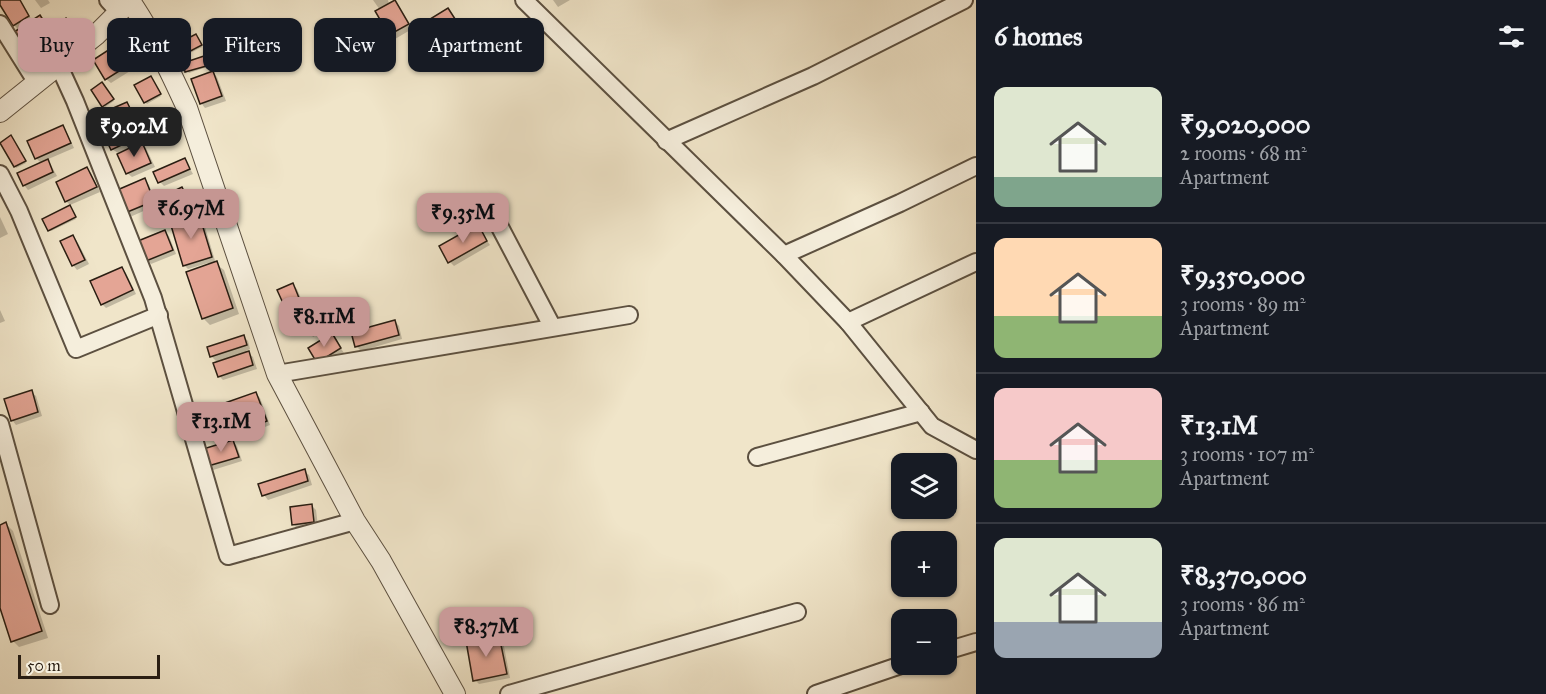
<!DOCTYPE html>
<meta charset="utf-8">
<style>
body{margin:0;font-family:"IM FELL Great Primer",serif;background:#242831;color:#f1f3f6;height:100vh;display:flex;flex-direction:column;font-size:22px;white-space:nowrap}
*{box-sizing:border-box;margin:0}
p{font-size:20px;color:#9ea1a6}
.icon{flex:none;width:33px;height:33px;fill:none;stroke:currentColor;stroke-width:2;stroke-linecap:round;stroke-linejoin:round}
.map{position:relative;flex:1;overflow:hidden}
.drawer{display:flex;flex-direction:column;background:#171b24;width:570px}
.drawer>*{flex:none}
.hud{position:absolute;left:18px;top:18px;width:570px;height:54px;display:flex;gap:12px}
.buttons{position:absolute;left:891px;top:453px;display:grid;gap:12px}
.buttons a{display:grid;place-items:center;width:66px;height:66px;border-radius:12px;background:#171b24;box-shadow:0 2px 4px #0004;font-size:30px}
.scale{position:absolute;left:18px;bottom:15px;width:142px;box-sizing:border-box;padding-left:6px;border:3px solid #2a1e12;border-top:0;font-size:16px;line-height:21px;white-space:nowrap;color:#2a1e12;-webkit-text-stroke:4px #f5eedc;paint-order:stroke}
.price{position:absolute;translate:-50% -51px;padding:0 14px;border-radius:12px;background:#c59692;color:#111;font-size:20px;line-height:39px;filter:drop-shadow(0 2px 3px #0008)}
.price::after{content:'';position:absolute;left:50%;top:36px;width:18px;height:14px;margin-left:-9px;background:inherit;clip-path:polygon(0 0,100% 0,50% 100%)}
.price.current{background:#222;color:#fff}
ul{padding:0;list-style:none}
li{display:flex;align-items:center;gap:18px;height:150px;padding:0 18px}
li+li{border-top:2px solid #363941}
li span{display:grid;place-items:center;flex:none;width:168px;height:120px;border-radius:12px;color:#555}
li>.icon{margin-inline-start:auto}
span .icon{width:72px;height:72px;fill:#fffc;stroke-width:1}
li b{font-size:26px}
h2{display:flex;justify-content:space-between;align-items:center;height:72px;padding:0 18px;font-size:26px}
.pill{padding:0 21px;border-radius:12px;background:#171b24;box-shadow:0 2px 4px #0004;font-size:21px;line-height:54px}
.pill.current{background:#c59692;color:#111}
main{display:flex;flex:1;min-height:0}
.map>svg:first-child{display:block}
.shadow{fill:#0003}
.building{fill:#e4a595;stroke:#2a1e12;stroke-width:1.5}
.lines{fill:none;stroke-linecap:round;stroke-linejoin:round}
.minor-casing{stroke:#5c5040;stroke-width:20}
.tertiary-casing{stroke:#5c5040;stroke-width:22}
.minor{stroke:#f5eedc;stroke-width:16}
.tertiary{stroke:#f5eedc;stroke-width:20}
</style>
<main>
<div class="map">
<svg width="976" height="694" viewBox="0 0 976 694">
<rect width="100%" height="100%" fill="#f0e5c9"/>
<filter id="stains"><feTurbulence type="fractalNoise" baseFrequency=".00333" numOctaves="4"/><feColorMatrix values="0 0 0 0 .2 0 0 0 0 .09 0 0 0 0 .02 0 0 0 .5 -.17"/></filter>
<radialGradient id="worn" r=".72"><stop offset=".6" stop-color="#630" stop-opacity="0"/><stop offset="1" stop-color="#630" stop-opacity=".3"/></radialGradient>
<g class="shadow">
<path d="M0 0H20L33 22 40 17 55 38 47 43 50 46 37 49 31 53 16 32 19 30 14 25Z"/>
<path d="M35 0H48L50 3 41 8Z"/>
<path d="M373 0H388L389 4 394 1 412 29 395 39 377 12 380 10Z"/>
<path d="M553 0H570L558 7Z"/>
<path d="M448 10 479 55 455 70 424 25Z"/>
<path d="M499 36 504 44 487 54 481 45Z"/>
<path d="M198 38 202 47 180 58 178 57Z"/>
<path d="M134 42 146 61 111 83 106 79Z"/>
<path d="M207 57 210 66 189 73 187 71Z"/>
<path d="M213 72 217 77 226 101 205 108 201 103Z"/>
<path d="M152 80 161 96 147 104 145 102Z"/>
<path d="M104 86 114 101 105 107 104 106Z"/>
<path d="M126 103 131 108 146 140 140 142 146 148 155 167 132 177 127 173 118 153 112 149Z"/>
<path d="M166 115 175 130 156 141 152 137Z"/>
<path d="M62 126 66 131 74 148 46 160 51 165 57 176 28 190 24 185 41 163 36 158Z"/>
<path d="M13 139 26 163 16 168 15 166Z"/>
<path d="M185 160 193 174 164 186 160 182Z"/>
<path d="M87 169 91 173 100 192 70 205 66 201Z"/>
<path d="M145 180 149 185 157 205 130 217 126 212Z"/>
<path d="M181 189 193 207 170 218 166 214Z"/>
<path d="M71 209 76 219 51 231 49 230Z"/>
<path d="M199 215 203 220 216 264 224 270 239 314 210 325 203 318 208 263 188 269 184 265Z"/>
<path d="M0 217 8 234 0 238Z"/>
<path d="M477 226 490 245 454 266 450 262Z"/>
<path d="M164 231 169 236 176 254 151 264 147 260Z"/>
<path d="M73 236 77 241 89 264 77 270 73 265Z"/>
<path d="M122 268 126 273 136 294 106 308 102 304Z"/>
<path d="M293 285 297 289 307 313 322 304 335 324 313 337 299 316 294 318 289 314 279 290Z"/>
<path d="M0 310 5 321 0 323Z"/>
<path d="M395 321 399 326 402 339 361 351 356 346Z"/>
<path d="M332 335 344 353 323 366Z"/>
<path d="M244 337 248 341 250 349 246 351 253 357 257 369 223 380 219 376 218 363 211 356Z"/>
<path d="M31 392 36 396 42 416 16 425 12 420Z"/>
<path d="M256 393 260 398 270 425 238 437 234 432Z"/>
<path d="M233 442 237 446 242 461 213 470 209 465Z"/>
<path d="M304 471 309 475 312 485 268 500 264 495Z"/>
<path d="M311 505 316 510 318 526 298 529 293 524Z"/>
<path d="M6 524 13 531 48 638 19 647 13 641 0 603V526Z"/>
<path d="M499 637 503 641 510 678 479 684 475 680Z"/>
</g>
<g class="building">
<path d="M0 0H20L29 16 13 26 0 5Z"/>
<path d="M395 0 409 24 389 35 375 11Z"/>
<path d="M448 8 475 50 449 67 422 24Z"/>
<path d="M40 15 52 34 25 50 14 32Z"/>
<path d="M66 18 81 41 67 51 52 28Z"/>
<path d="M498 33 503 42 484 53 479 44Z"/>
<path d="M196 34 202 45 177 58 171 47Z"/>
<path d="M130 36 143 56 105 80 93 60Z"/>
<path d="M49 43 58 58 45 66 36 50Z"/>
<path d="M207 55 210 65 185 72 183 63Z"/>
<path d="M213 71 222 96 200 104 191 79Z"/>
<path d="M151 76 161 94 144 103 134 85Z"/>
<path d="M102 82 114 99 102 107 91 90Z"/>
<path d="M127 102 143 135 111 150 95 116Z"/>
<path d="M162 109 172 125 151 138 141 122Z"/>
<path d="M63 125 71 143 35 159 27 141Z"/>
<path d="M11 135 26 161 14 167 0 143Z"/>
<path d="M142 142 151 163 126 174 117 154Z"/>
<path d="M185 158 190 169 158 183 153 172Z"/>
<path d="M48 159 53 172 23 186 17 173Z"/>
<path d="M87 167 97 187 65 202 56 182Z"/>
<path d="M145 178 154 201 125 213 115 191Z"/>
<path d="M182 187 190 203 165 215 157 199Z"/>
<path d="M70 205 76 217 48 231 42 219Z"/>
<path d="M199 214 212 257 183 266 170 222Z"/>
<path d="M478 224 487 241 448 263 439 246Z"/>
<path d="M165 230 173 250 146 261 138 241Z"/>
<path d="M73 235 85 260 72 266 60 241Z"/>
<path d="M217 261 233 308 202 319 186 272Z"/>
<path d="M122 267 133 290 101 305 90 281Z"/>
<path d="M293 283 303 308 288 314 277 290Z"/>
<path d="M323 302 332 320 307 334 297 316Z"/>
<path d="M395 320 399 335 355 347 351 332Z"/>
<path d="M332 333 341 348 317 363 308 348Z"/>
<path d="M244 335 247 345 210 357 207 347Z"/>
<path d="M249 351 253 365 218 377 213 363Z"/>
<path d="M32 390 38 412 11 421 4 399Z"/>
<path d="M256 392 267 421 233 433 222 404Z"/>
<path d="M233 440 239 457 208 466 203 449Z"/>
<path d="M305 469 308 481 262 496 258 484Z"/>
<path d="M312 504 314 522 292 525 290 507Z"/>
<path d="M6 522 42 631 11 642 0 608V525Z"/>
<path d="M499 635 507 674 473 681 466 641Z"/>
</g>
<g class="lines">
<defs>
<g id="minor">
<path d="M108 0 120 13"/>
<path d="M524 0 784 255 848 322 932 426 976 450"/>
<path d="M0 24 37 83"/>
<path d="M59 66 75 101 153 298 228 556 355 521"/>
<path d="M666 141 813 76 964 0"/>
<path d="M0 174 19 211 76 349 159 315"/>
<path d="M493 214 552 326"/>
<path d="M784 255 900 203 976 166"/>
<path d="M848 322 976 262"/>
<path d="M277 374 629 315"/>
<path d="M0 424 50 605"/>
<path d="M757 457 921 412"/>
<path d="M946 651 976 642"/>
<path d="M509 694 797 612"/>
<path d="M816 694 904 664"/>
</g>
<g id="tertiary">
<path d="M130 1C153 35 170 71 187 108L277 374 355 521 381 561 455 694"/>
<path d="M0 112 96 35 131 0"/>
</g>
</defs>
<use href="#minor" class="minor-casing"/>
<use href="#tertiary" class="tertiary-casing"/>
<use href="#minor" class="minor"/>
<use href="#tertiary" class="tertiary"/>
</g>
<rect width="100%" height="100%" filter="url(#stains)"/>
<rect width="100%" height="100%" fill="url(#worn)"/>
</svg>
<div class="buttons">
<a><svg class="icon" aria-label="layers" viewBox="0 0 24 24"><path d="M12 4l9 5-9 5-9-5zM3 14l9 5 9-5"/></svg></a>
<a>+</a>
<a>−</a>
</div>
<div class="scale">50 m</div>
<b class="price current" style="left:134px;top:158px">₹9.02M</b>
<b class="price" style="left:191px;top:240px">₹6.97M</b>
<b class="price" style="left:463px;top:244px">₹9.35M</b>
<b class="price" style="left:324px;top:348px">₹8.11M</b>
<b class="price" style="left:221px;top:453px">₹13.1M</b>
<b class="price" style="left:486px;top:658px">₹8.37M</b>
<div class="hud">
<a class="pill current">Buy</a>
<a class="pill">Rent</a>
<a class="pill">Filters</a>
<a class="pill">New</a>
<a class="pill">Apartment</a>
</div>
</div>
<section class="drawer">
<h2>6 homes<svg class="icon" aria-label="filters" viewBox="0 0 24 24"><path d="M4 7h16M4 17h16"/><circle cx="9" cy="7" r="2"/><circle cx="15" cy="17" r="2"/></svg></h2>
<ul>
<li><span style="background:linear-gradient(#dfe7d0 75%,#7fa58c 0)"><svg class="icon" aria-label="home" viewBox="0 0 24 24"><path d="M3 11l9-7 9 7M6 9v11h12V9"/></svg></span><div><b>₹9,020,000</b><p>2 rooms · 68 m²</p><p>Apartment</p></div></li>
<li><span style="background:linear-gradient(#ffd9b3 65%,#8fb573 0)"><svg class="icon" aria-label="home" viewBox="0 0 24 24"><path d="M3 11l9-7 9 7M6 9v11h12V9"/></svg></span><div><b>₹9,350,000</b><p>3 rooms · 89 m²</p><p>Apartment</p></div></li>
<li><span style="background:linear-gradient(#f6c9c9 60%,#8fb573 0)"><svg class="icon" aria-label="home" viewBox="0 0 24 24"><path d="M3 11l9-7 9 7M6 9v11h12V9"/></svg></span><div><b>₹13.1M</b><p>3 rooms · 107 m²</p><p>Apartment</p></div></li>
<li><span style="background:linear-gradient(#dfe7d0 70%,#9aa5b1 0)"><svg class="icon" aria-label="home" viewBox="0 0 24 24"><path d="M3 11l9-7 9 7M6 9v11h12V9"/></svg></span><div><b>₹8,370,000</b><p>3 rooms · 86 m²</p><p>Apartment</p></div></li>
</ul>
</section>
</main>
